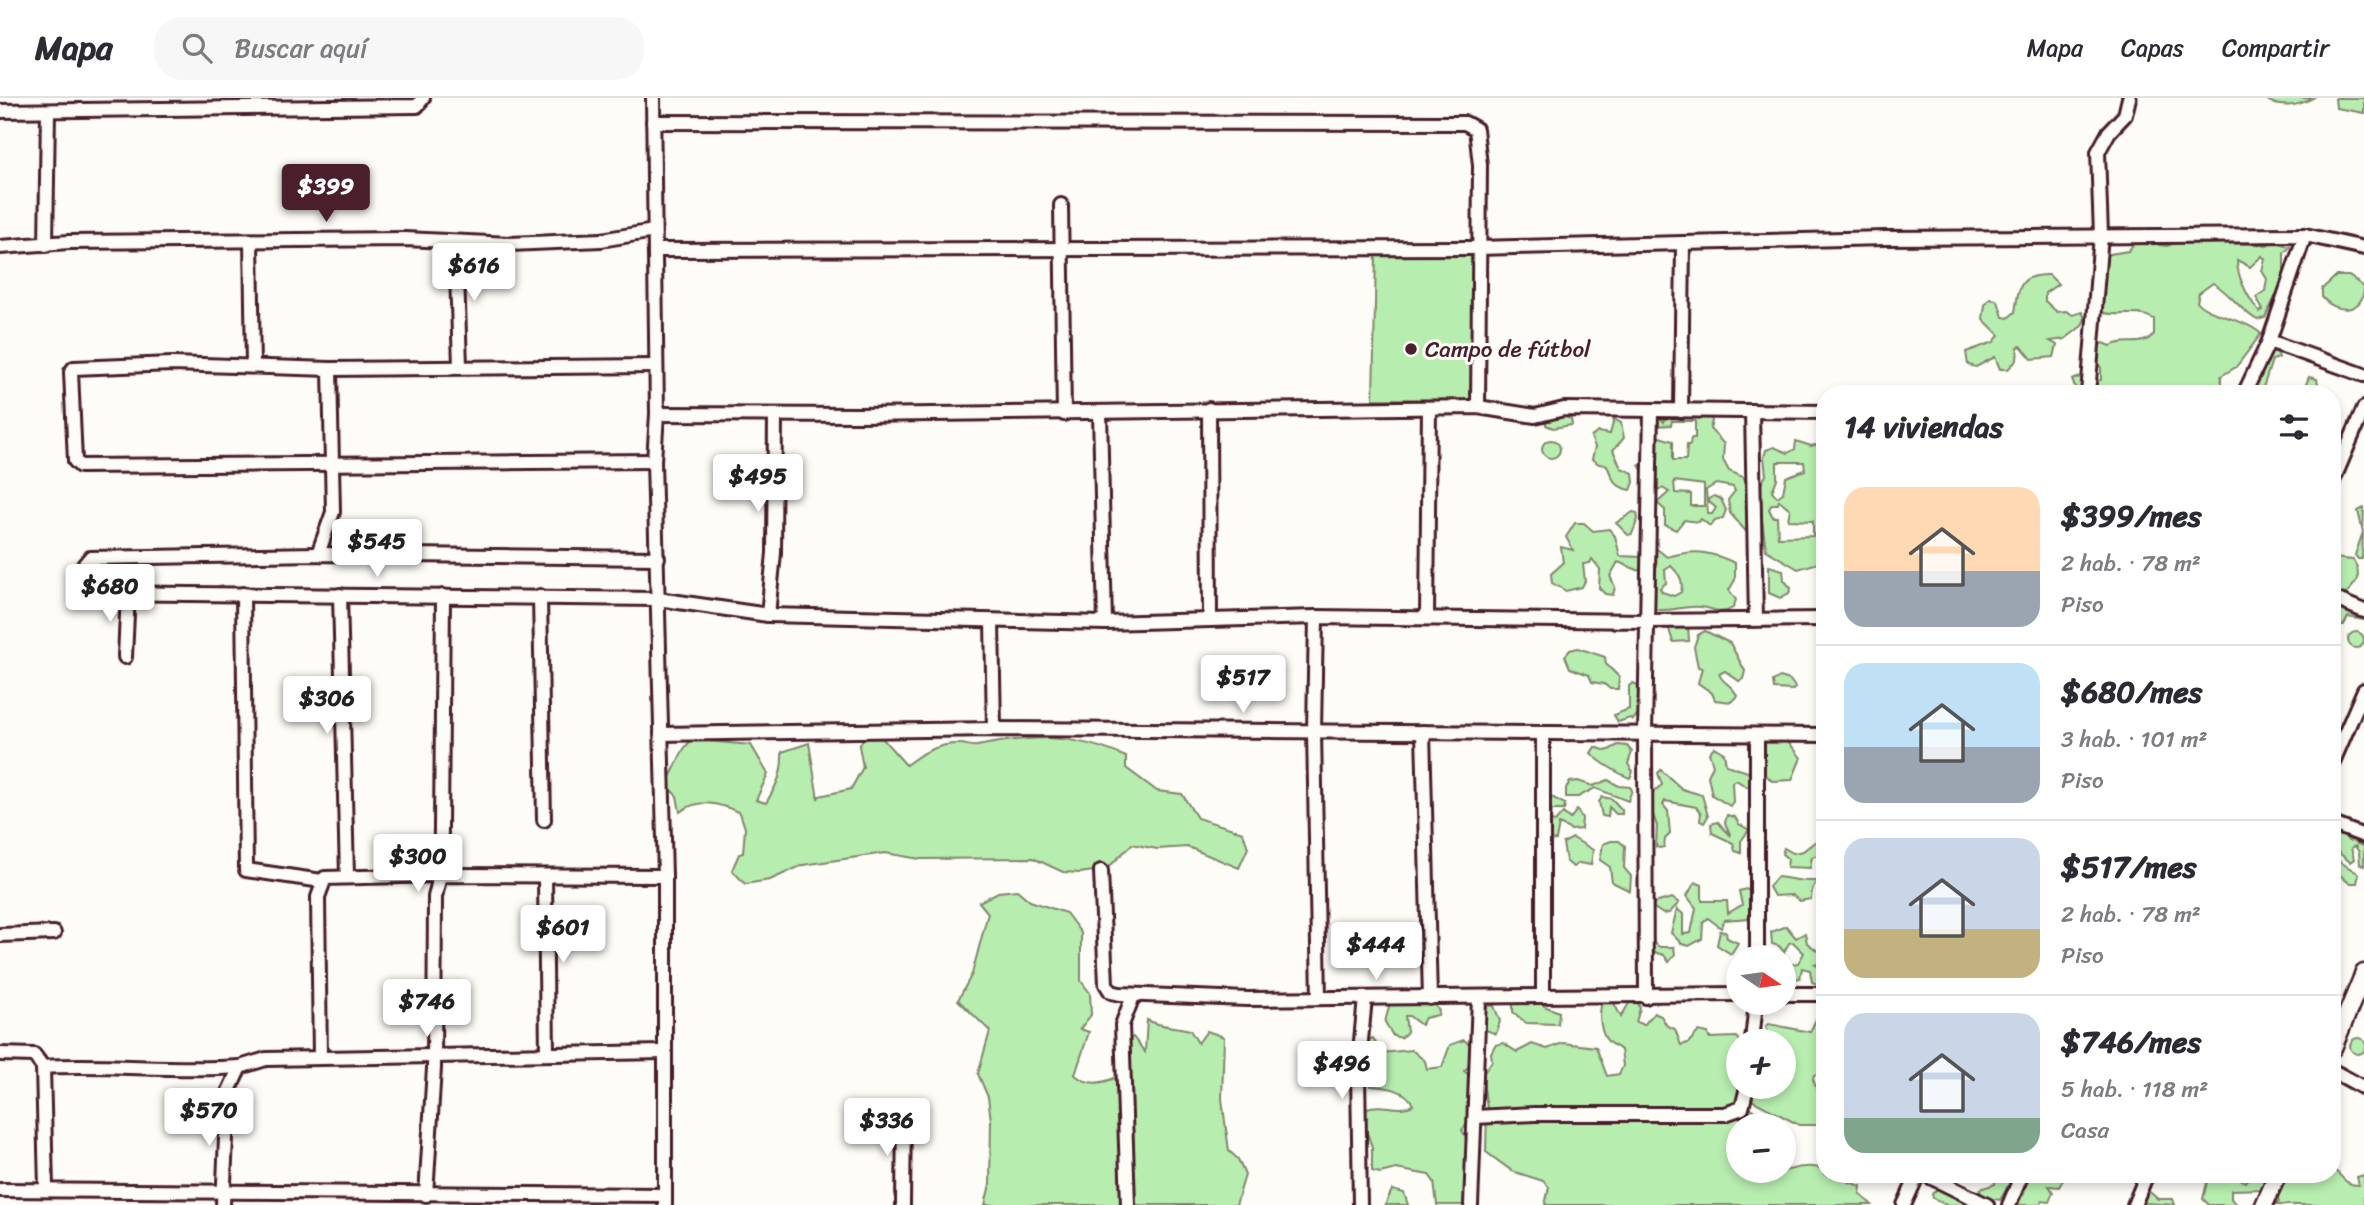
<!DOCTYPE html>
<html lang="es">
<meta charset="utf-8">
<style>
body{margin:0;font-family:Sriracha,sans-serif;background:#f7f7f7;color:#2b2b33;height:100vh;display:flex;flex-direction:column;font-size:26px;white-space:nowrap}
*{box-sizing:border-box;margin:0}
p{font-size:23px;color:#7c7c81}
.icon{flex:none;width:38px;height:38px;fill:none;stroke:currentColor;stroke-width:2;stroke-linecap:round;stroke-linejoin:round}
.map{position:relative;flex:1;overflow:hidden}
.drawer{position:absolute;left:1816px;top:287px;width:525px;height:798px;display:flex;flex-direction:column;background:#fff;border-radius:28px;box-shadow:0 4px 10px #0003}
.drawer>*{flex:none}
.needle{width:46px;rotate:103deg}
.controls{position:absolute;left:1726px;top:847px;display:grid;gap:14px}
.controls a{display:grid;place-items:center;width:70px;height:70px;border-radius:50%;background:#fff;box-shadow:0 4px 10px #0003;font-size:35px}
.price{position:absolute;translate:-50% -60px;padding:0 16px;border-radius:7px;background:#fff;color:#222;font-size:23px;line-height:46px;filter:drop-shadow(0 2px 4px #0008)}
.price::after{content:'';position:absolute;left:50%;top:42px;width:21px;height:16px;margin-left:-10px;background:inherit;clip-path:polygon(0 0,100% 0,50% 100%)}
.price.active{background:#4a1f2b;color:#fff}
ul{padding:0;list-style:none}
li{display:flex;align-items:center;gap:21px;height:175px;padding:0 28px}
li+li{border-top:2px solid #e1e1e2}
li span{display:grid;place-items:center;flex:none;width:196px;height:140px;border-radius:21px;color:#555}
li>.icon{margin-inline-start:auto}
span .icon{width:84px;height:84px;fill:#fffc;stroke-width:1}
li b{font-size:30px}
h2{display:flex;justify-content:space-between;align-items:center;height:84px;padding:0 28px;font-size:30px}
header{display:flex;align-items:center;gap:42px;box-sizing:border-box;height:98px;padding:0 35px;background:#fff;border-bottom:2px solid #e1e1e2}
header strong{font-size:33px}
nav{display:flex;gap:38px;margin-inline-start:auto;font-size:24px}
.search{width:490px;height:63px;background:#f7f7f7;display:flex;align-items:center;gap:18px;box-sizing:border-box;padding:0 24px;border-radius:28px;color:#7c7c81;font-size:26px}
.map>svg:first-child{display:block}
.green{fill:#b7edaf;stroke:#80866d;stroke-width:2;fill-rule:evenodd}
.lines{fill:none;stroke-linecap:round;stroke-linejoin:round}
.minor-casing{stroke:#4a1f2b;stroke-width:18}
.major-casing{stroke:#4a1f2b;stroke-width:21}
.minor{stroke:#fdfcf7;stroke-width:12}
.major{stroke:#fdfcf7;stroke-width:16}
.poi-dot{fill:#4a1f2b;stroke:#fdfcf7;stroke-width:2.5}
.labels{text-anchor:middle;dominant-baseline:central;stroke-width:6;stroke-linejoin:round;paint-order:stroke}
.poi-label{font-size:23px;fill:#4a1f2b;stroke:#fdfcf7;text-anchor:start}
</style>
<header>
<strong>Mapa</strong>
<div class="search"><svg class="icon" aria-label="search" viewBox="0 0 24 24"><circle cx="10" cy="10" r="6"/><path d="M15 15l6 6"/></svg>Buscar aquí</div>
<nav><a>Mapa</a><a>Capas</a><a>Compartir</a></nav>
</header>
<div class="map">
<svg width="2364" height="1107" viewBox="0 0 2364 1107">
<rect width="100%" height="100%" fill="#fdfcf7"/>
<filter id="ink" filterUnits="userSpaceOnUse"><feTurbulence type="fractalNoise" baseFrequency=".0143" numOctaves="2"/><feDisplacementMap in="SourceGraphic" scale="14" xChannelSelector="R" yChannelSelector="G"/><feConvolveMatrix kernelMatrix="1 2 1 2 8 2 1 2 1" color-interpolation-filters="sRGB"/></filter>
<g filter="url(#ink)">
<g class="green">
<path d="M2265 0H2313C2299 8 2278 12 2265 0Z"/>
<path d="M2364 0V15L2336 10 2335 0Z"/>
<path d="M2154 140 2159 147 2167 148 2190 140 2197 146C2222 144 2242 145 2267 147L2274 143 2290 149 2284 155V181L2265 220 2257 222C2240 212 2230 195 2213 185L2199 195 2197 204C2207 217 2246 221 2261 236L2236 269 2221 278V286L2227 296H2113L2107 292 2101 296H2078L2072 282 2085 277 2089 284 2101 282V270L2092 255 2096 248 2104 245 2111 248C2125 239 2141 251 2154 236V221C2136 211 2118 220 2100 214L2097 187 2105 180 2100 175 2104 157 2128 153 2138 141ZM2262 158 2265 161 2262 173 2267 181 2265 193 2256 199 2263 212 2259 214C2248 199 2237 179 2237 162L2250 169Z"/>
<path d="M1376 155H1472V302L1373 301Z"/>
<path d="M2049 177 2058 186 2045 195V203L2057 214 2066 213 2073 217 2082 214 2085 220 2082 228 2065 241 2050 243 2057 247 2054 259 2032 261 2021 248 2018 249 2017 262 2008 271H2000L1995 259 1976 269 1968 267 1966 254 1994 244 1999 237 1983 221 1985 207 1990 200 1998 203 2003 219 2008 220 2015 214C2019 190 2018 176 2049 177Z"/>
<path d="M2336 178H2349L2364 189C2364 216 2336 216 2322 199V191Z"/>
<path d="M2271 252 2278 256 2279 260 2272 262 2261 296H2245C2256 281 2261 268 2271 252Z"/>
<path d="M2309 279 2317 281 2320 296H2302Z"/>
<path d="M1656 315 1664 324 1666 318 1709 315 1712 323 1710 331 1724 346 1723 362 1729 373 1743 379 1748 385 1749 437 1730 415 1728 402 1735 393 1733 389 1716 386 1706 392 1708 416H1712L1716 410 1707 402 1714 398 1721 401 1726 412 1723 420 1715 422 1710 428 1701 421 1698 424 1684 422 1676 432 1665 427V412L1657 405 1669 394 1662 390 1654 393 1639 367 1656 365 1654 356 1644 349ZM1672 323H1695V340H1691L1690 347H1687L1686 362H1673V343L1656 338V328L1671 327ZM1674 383 1704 387V408H1691V396L1675 395Z"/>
<path d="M1561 316 1571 321 1572 327 1553 330 1546 327 1547 318Z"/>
<path d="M1614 321 1621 325 1624 340 1613 352 1621 370 1633 375 1634 384 1631 392C1615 390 1612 381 1607 367L1599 366 1592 361 1595 349 1591 339 1598 334 1610 336Z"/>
<circle cx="1551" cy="351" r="9"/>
<path d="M1796 343 1811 348 1825 345V463L1798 471 1766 452 1758 392 1766 377 1764 359 1766 352 1774 349 1788 355 1795 351ZM1777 364H1804L1805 372 1786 379 1783 395 1777 399 1772 393 1777 381ZM1779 402 1790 411 1788 422 1813 423V438L1778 439 1777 419H1773L1769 411 1772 406H1778Z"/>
<path d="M2364 410 2362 461H2358L2355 457 2363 434 2358 413Z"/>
<path d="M1633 414 1637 415 1638 421 1632 436 1628 437 1616 425Z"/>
<path d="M1575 425H1584L1593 433 1609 431 1615 438 1620 458 1643 459 1640 473 1618 464 1610 478 1615 489 1613 497 1605 496 1599 490 1600 471 1592 461 1590 465 1583 466 1585 483 1582 489 1566 493 1552 485 1551 476 1563 465 1561 449 1573 452 1566 439Z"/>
<path d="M1657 451 1667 459C1694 451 1709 453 1735 465V482L1729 492 1736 502 1733 510C1720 518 1714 510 1701 509 1683 507 1669 515 1651 511L1654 454ZM1671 468C1679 476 1684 482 1681 494L1674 498 1662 494 1660 490 1666 485 1665 472Z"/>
<path d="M2333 460 2353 462C2364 477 2355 488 2343 498L2333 493Z"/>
<path d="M1769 468 1783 472 1784 482 1791 490 1789 495 1780 500 1769 495Z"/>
<path d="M2333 503 2344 511H2355L2358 519 2364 516V522L2348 519 2344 527H2338L2333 520Z"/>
<path d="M1668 528H1688L1689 543 1673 544Z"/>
<path d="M1705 533 1730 545 1745 573 1743 581 1739 583 1725 573 1719 576C1723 586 1733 587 1737 598L1731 604 1715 602 1712 595 1698 585 1702 570 1698 569 1694 549 1698 537Z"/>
<circle cx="2356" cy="542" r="8"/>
<path d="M1578 550 1605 559 1606 566 1619 579 1618 591H1610L1604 586 1592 584 1589 577 1570 570 1565 558 1570 552Z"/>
<path d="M1780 579 1790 582 1795 589 1793 592 1774 591 1773 583Z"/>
<path d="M1633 585 1640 588 1639 603 1642 610 1633 622 1630 620 1618 624 1614 617 1629 611V588Z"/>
<path d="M867 636 883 641 906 667C921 655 940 645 960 646 966 646 971 649 977 648 1032 637 1072 635 1126 659V670L1157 693 1182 696 1197 720 1243 734 1248 750 1239 770 1188 749 1157 751 1132 746 1107 771 1080 775 1063 774 1033 760 920 761 885 755 803 767 770 782 745 786 732 772 739 756 743 755 745 730 740 715C720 705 699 700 680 714L677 698 665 686C679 670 678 647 699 638L706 643 751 647 768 676 756 702 766 705C777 687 783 675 782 654L809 645 818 701 819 698 851 691 863 669 859 648Z"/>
<path d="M1763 640C1787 640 1788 642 1801 660L1792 682 1772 683 1761 672Z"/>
<path d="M1618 647 1627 648 1632 654 1628 666 1633 674 1630 680C1621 677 1596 662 1591 655L1595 649 1607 653Z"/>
<path d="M1714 649 1724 655 1726 667 1748 674 1753 686 1747 689 1736 682 1732 684 1733 704 1730 708 1712 697 1708 678 1713 667 1709 655Z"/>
<path d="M1661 672 1682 691 1702 697 1708 718 1704 725 1700 723 1701 715 1696 709 1665 703 1663 707 1668 713 1670 736 1665 741 1664 749 1660 750 1656 749 1657 728 1651 711 1653 694 1662 687 1658 675Z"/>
<path d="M1608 682 1619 688 1630 689 1632 692 1628 703 1595 690 1578 699H1566V690L1570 684 1578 683 1593 688Z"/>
<path d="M1546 696 1565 706 1564 712H1552L1551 723 1555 724 1563 715 1570 721 1577 712 1582 720 1581 731 1571 732 1559 726 1556 742 1546 743 1537 732Z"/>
<path d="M1602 699 1612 701 1622 712V716H1616L1609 709 1608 719 1602 718 1599 704Z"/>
<path d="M1727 717 1735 719 1739 726 1749 732 1741 743V755L1735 753 1733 745 1712 735 1711 726 1718 724 1731 738 1725 725Z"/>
<path d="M2333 729 2345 736 2348 743 2356 742 2357 746 2364 748V768L2360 766 2359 754 2355 748 2351 750 2354 761 2350 764 2333 750Z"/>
<path d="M1573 740 1593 752 1591 767 1579 765 1573 769 1566 763 1563 745Z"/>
<path d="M1611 743H1619L1625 748 1624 770 1631 778 1630 793 1612 784 1610 769 1600 762 1603 746Z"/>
<path d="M1816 743 1822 750 1820 756 1812 759 1810 770 1787 769 1788 761 1782 756 1784 750 1793 755 1803 753Z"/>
<path d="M2337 762 2359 776 2357 785H2349L2340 777H2335L2333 769Z"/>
<path d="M1777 779C1790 780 1798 784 1813 783H1817L1812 791 1811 801 1800 803 1792 797 1774 798 1769 789Z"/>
<path d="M1695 784 1702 787V803H1727L1728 815 1742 807 1739 793 1746 791 1753 796 1750 820 1724 822 1721 830 1708 820 1703 825 1702 841 1689 848 1682 846 1671 835 1677 811 1683 816V836L1691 835 1696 810 1687 798Z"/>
<path d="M1017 792 1030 803 1066 815 1081 835V883L1090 895 1091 917 1080 931 1089 934 1075 977C1089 988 1101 986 1117 979L1123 945 1133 939 1145 954 1147 922C1161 929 1174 928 1190 932L1198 945 1207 933 1224 939 1222 1001 1229 1053 1238 1061 1245 1077 1236 1107H985L990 1086 991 1022 988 999 978 976 990 933 958 902 972 876 988 815 979 804 998 794Z"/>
<path d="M1672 800 1679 805 1669 815 1663 816 1654 810V805Z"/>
<path d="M1786 828 1796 840 1805 835 1807 845 1823 857V865L1815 866 1823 873 1820 887 1812 884 1810 872 1802 870 1800 880 1783 884 1786 868 1798 865 1804 855 1793 844 1789 845 1784 854 1779 848 1772 846 1771 834Z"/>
<path d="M1720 833 1726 834 1727 840 1738 845 1731 856 1717 847Z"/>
<path d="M1650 843 1660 849H1674L1675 856 1669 864 1664 857 1651 853Z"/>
<path d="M1537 897 1544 908 1559 914 1558 926 1526 925 1513 914V906Z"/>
<path d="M1603 902 1614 905 1621 919 1629 905 1637 903 1640 910 1636 924 1644 927 1654 915 1661 918 1667 928 1675 931 1681 947 1688 945 1699 933 1708 935 1709 940 1737 939 1740 943 1738 989H1783V943H1755L1769 940 1766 928 1769 926 1810 934 1819 915 1825 914V976L1814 977 1813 981 1816 990 1825 987V1027H1799L1748 1000 1745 1003 1750 1005 1748 1008 1759 1015 1760 1027H1738V1073H1750L1768 1081C1786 1071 1806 1064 1825 1072V1076L1861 1088 1860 1096 1872 1107H1545L1549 1089 1543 1083 1512 1073 1486 1054 1487 1010 1482 977 1492 963 1491 955 1495 947 1503 945 1517 954 1532 946 1547 951 1563 945 1596 949 1607 978 1619 976 1623 968 1621 952C1618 949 1615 948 1611 946 1599 938 1598 913 1603 902Z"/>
<path d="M1407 903 1410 907 1434 906 1439 913 1438 917 1425 920 1421 927 1409 918H1405L1407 934 1401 940 1393 938 1385 924 1390 905Z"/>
<path d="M1488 907 1494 908 1500 923 1496 936 1481 930Z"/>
<path d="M1373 940 1381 955 1412 952 1425 963 1427 971 1442 969 1450 947 1464 942 1476 952V961L1464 973 1470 978C1472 997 1477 1017 1462 1032L1469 1045 1465 1107H1437L1434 1084 1429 1077 1396 1071 1380 1075 1372 1073V1049L1364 1026 1367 1010C1383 1004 1398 1015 1413 1007 1407 991 1386 989 1371 988L1363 958 1365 943Z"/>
<circle cx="2358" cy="948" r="8"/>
<path d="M2333 1071C2344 1079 2344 1087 2359 1087L2357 1079 2364 1077V1107H2274L2279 1104 2276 1096 2283 1076 2320 1080 2318 1076H2333Z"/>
<path d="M1995 1076H2000V1082L2011 1083 2000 1102 1981 1099 1980 1091 1995 1086Z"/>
<path d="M2027 1076H2057L2063 1082 2059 1089 2049 1088 2053 1094 2049 1104 2042 1103 2041 1107H2013L2024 1096Z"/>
<path d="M2209 1076H2233L2245 1084 2252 1076H2266L2262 1091 2231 1092V1101L2238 1107H2209L2203 1101Z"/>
<path d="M1939 1089 1967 1107H1946L1933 1100 1932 1096Z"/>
<path d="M2146 1091 2158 1101H2173L2175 1107 2146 1105 2143 1102Z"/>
<path d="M1392 1092 1404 1095 1408 1107H1385Z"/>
</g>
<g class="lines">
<defs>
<g id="minor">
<path d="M653 0 657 316 654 363 665 778V1107"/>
<path d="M0 13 417 8 423 0"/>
<path d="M653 24 1465 25 1476 31 1480 67 1478 309"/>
<path d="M1061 107 1064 316"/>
<path d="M251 143 253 268"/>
<path d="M456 144 460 268"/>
<path d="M46 147 48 14"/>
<path d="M0 149 69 144 405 141 510 146 601 142 654 133"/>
<path d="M655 152 1477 150 1886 140 2305 137 2364 150"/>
<path d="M2269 243 2364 277"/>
<path d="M2088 296 2101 137 2098 54 2109 34 2125 17 2129 0"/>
<path d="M2244 296 2269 243 2305 137"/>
<path d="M1209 311 1210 522"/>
<path d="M1681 313 1683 145"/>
<path d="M1752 313 1756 521"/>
<path d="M1100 315 1105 525"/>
<path d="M657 316 859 317 1478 309 1535 318 1564 311 1825 314"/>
<path d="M654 363 80 368 75 363 71 274 74 270 172 266 330 271 655 268"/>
<path d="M2333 383 2364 310"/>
<path d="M318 456 333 414 330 271"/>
<path d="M658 460 318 456 90 460 84 467 87 492 92 495 658 501 768 517 1105 525 1316 519 1647 523 1825 521"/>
<path d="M243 496 246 772 322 783"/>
<path d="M340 497 347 778"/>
<path d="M540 498 544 722"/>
<path d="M2333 500 2364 513"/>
<path d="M768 517 774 455 775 317"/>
<path d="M1316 519 1314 634 1319 900"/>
<path d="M1427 520 1429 310"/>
<path d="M992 523 994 631"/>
<path d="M125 559 128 495"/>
<path d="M1423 634 1430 900"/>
<path d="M1543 635V898"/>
<path d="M661 636 994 631 1825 637"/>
<path d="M2333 664 2364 592"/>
<path d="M2333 726 2364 738"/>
<path d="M1101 773 1106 886 1111 894 1120 896 1247 901 1738 896"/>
<path d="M545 779 547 956"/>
<path d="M0 837 54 835"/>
<path d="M1757 859V637"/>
<path d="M1783 896H1825"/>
<path d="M1646 899 1645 636 1651 313"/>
<path d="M1752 943 1756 905"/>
<path d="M0 956 34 957 43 969 46 1090"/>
<path d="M320 960 318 799 325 780 440 777 665 778"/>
<path d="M43 969C109 965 174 974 240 969"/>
<path d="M2333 973 2364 990"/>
<path d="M1475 1019 1534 1016H1725L1742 1010 1747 989"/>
<path d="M1924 1076 1987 1107"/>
<path d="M0 1092 665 1097"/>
<path d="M426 1097 434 970 435 799 440 777 441 729 443 498"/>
<path d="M223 1107 228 995 240 969 266 961 664 954"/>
<path d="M903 1107 904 1013"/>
<path d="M1128 1107 1122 927 1133 898"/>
<path d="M1360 1107 1358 975 1365 900"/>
<path d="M1471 1107 1479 900"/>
<path d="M1904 1107 1918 1076"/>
<path d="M2009 1107 2022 1076"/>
<path d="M2134 1107 2147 1076"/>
</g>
<g id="major">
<path d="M2333 950 2364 875"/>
<path d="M2264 1107 2278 1076"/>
</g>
</defs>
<use href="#minor" class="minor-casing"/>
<use href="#major" class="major-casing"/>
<use href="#minor" class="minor"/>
<use href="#major" class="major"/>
</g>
</g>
<circle class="poi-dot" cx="1411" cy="251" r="7"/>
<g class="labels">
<g class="poi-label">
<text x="1425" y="251">Campo de fútbol</text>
</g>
</g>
</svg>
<div class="controls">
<a><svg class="needle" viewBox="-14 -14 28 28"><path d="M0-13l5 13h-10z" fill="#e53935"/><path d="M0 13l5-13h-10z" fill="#7c7c81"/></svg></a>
<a>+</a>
<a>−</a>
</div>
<b class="price active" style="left:326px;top:126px">$399</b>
<b class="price" style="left:474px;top:205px">$616</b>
<b class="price" style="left:758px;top:416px">$495</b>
<b class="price" style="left:377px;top:481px">$545</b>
<b class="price" style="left:110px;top:526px">$680</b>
<b class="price" style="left:1243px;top:617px">$517</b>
<b class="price" style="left:327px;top:638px">$306</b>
<b class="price" style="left:418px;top:796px">$300</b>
<b class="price" style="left:563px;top:867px">$601</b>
<b class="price" style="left:1376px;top:884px">$444</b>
<b class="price" style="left:427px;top:941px">$746</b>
<b class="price" style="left:1342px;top:1003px">$496</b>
<b class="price" style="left:209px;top:1050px">$570</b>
<b class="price" style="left:887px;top:1060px">$336</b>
<section class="drawer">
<h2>14 viviendas<svg class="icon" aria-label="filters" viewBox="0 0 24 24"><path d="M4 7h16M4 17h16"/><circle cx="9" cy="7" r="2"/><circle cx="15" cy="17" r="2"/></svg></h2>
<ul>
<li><span style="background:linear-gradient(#ffd9b3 60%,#9aa5b1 0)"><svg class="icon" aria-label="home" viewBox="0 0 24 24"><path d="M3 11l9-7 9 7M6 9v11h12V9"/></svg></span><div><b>$399/mes</b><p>2 hab. · 78 m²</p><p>Piso</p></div></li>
<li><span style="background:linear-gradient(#bfe0f5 60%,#9aa5b1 0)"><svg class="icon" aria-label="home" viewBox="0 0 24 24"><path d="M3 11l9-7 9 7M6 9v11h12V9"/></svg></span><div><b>$680/mes</b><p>3 hab. · 101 m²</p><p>Piso</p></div></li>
<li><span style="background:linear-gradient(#c9d6e8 65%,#c2b280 0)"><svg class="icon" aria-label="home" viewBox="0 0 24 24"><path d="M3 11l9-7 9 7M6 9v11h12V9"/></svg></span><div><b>$517/mes</b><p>2 hab. · 78 m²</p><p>Piso</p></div></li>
<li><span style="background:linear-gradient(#c9d6e8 75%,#7fa58c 0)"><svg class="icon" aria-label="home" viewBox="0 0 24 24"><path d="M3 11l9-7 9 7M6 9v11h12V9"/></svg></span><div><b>$746/mes</b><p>5 hab. · 118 m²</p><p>Casa</p></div></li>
</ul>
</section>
</div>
